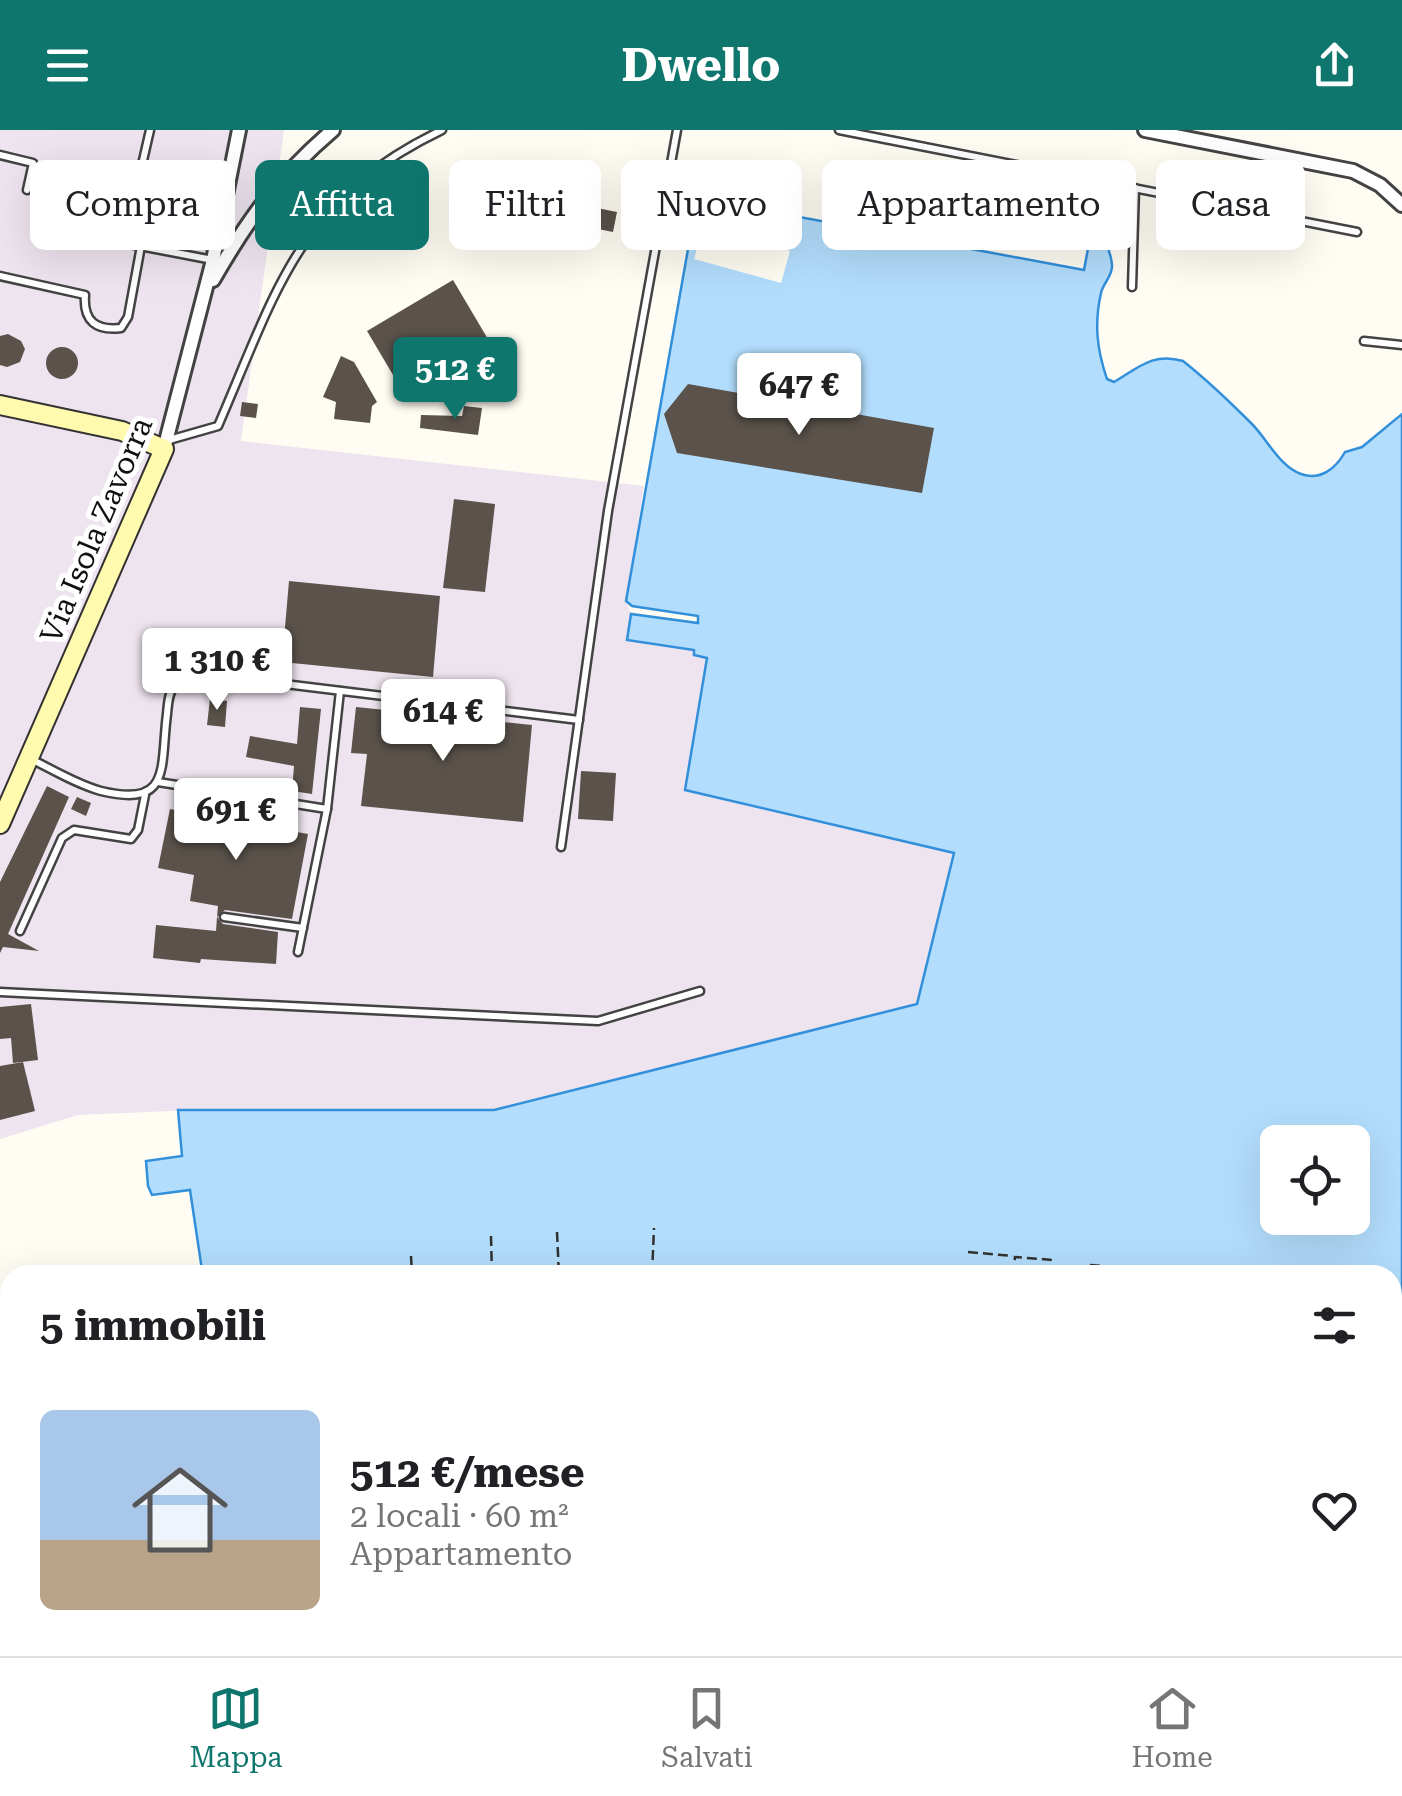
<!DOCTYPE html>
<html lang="it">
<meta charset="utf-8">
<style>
body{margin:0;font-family:"Roboto Serif",serif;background:#f6f6f6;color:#202124;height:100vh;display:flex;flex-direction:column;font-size:38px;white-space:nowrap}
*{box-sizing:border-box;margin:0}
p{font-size:32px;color:#757577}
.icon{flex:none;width:55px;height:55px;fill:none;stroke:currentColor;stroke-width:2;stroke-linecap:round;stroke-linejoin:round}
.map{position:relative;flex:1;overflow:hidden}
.side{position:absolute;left:0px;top:1135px;width:1402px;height:392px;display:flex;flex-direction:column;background:#fff;border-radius:30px 30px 0 0;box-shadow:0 10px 40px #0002}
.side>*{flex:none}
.hud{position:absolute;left:30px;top:30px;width:1342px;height:90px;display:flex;gap:20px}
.fabs{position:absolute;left:1260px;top:995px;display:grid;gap:20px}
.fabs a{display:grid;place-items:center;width:110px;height:110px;border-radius:15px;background:#fff;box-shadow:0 10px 40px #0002;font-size:50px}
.price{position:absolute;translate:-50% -85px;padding:0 22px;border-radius:10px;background:#fff;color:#222;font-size:32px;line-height:65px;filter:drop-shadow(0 2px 5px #0008)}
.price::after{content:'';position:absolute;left:50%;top:60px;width:30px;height:22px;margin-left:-15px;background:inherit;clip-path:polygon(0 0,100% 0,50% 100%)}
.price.current{background:#0f766e;color:#fff}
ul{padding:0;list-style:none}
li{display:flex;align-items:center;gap:30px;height:250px;padding:0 40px}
li span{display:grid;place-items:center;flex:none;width:280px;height:200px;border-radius:15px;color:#555}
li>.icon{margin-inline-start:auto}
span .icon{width:120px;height:120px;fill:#fffc;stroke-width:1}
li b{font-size:42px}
h2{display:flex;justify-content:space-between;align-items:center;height:120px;padding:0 40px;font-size:42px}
.chip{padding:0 35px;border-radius:15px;background:#fff;box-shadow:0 10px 40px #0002;font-size:35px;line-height:90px}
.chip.current{background:#0f766e;color:#fff}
header{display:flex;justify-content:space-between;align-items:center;height:130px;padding:0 40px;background:#0f766e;color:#fff;font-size:45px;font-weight:700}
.menu{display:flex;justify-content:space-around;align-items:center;height:140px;border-top:2px solid #e0e0e0;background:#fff;font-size:28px;color:#757577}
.menu a{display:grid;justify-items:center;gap:5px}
.menu .current{color:#0f766e}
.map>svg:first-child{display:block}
.industrial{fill:#eee4ef}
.plaza{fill:#f2eedf}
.water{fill:#b2ddfc;stroke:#328fda;stroke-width:2.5;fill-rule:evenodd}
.pier{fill:#fffdf3}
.building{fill:#5a524b}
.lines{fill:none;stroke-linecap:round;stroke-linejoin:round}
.service-casing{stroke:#434343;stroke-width:11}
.minor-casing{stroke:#434343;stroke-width:18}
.tertiary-casing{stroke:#434343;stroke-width:20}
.secondary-casing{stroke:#323232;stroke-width:22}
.path{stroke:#323232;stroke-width:2.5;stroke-dasharray:10 5;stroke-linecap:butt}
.service{stroke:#fff;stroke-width:6}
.minor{stroke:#fff;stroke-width:12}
.tertiary{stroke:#fff;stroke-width:15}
.secondary{stroke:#fffaae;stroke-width:18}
.labels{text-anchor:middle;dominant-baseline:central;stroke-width:10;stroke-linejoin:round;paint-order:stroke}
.street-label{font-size:30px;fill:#101010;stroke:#fff}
</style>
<header><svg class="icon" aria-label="menu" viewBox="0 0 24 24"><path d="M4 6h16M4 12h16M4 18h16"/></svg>Dwello<svg class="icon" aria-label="share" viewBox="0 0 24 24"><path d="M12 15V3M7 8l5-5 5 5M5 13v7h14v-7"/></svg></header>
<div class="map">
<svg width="1402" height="1526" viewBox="0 0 1402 1526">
<rect width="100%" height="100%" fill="#fffdf3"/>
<path class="industrial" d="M0 0H284L241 311 644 356 626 471 631 484 628 510 694 520 707 528 685 660 954 723 917 874 494 980 219 979 78 985 0 1009Z"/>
<g class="plaza">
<path d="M1402 1497V1526H1270L1269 1518H1392L1393 1499Z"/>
<rect x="557" y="1518" width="99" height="8"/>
</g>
<path class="water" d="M697 68 1084 140 1090 108 1084 107 1086 92 1094 91C1102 101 1111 122 1112 135 1113 146 1103 153 1101 163 1094 194 1097 220 1107 249L1114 252C1138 238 1153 222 1183 231 1207 250 1230 272 1252 294 1267 309 1280 337 1301 344 1321 351 1336 338 1345 322L1362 317 1402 284V1216H1393L1392 1145H171L202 1140 190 1060 152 1065 148 1056 146 1031 182 1026 178 980H494L917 874 954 723 685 660 707 528 694 525V520L627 510 631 484 698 493V486L632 476 626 471ZM1278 1012H1352V1088H1278Z"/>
<path class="pier" d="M703 98 790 121 781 153 694 129Z"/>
<g class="building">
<path d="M597 78 617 82 613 102 593 98Z"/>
<path d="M453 150 495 221 409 272 367 201Z"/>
<path d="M8 204 21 211 25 219 20 232 7 237 0 235V206Z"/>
<circle cx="62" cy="233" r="16"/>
<path d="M341 226 354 232 377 272 372 276 370 293 334 289 336 272 323 267Z"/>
<path d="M688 254 934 298 922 363 677 323 664 284Z"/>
<path d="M242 272 258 274 256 288 240 286Z"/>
<path d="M464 276 482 278 478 305 420 298 421 285 462 286Z"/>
<path d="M454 369 495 374 485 462 443 458Z"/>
<path d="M289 451 440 466 433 547 282 532Z"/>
<path d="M210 569 227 571 225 597 207 595Z"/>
<path d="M300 577 321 579 312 664 292 661 294 636 246 627 250 606 297 614Z"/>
<path d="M356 577 532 595 523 692 361 676 367 624 351 623Z"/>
<path d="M581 641 616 643 613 691 578 689Z"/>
<path d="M47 656 69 667 8 804 39 821 3 817 0 823V752Z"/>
<path d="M77 667 91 673 86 686 71 679Z"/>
<path d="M170 679 308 704 292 789 225 780 217 787 218 776 190 771 194 745 158 738Z"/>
<path d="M217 787 223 794 278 802 276 834 201 829 200 833 153 828 156 795 216 801Z"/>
<path d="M31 874 38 930 13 933 11 908 0 909V877Z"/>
<path d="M23 932 35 981 0 990V936Z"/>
</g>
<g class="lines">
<defs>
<g id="service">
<path d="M150 0 124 113 213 130"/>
<path d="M839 0 1357 102"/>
<path d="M0 25 33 33 27 60"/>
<path d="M0 146 85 165C83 191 96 201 121 198L128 187 141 116"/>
<path d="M1132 157 1135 58"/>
<path d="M1364 211 1402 215"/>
<path d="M169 310 218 296C277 160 298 69 442 0"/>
<path d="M31 629C53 640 78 655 101 661 172 678 160 638 167 584 168 575 168 563 175 555 182 547 193 546 203 544L579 590"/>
<path d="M158 652 327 679"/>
<path d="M561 717 608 381 677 0"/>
<path d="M224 787 303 798"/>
<path d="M20 801 62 708 74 700 131 709 138 700 145 665"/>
<path d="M298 822 327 679 340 561"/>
<path d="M0 862 598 891 700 861"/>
</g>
<g id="minor">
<path d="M1145 0 1353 41 1380 55 1402 75"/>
<path d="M213 150C248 89 279 46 333 0"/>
<path d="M164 319 213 130 239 0"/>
<path d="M0 1408 10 1407"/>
<path d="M0 1420H10"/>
<path d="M0 1445H10"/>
<path d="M0 1459H10"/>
<path d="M637 1518V1526"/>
<path d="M960 1518V1526"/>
<path d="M1292 1518 1294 1526"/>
<path d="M209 1523 278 1521 291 1526"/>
<path d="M334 1526 347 1519 419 1518"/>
<path d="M1359 1526 1402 1519"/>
</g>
<g id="tertiary">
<path d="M1392 1331 1402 1329"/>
<path d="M580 1518V1526"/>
</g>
<g id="secondary">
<path d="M0 275 122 301 164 319 0 694"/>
<path d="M0 1233 10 1271"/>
<path d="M836 1518V1526"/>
<path d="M1068 1518V1526"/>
</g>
</defs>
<use href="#service" class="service-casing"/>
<use href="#minor" class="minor-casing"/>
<use href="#tertiary" class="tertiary-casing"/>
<use href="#secondary" class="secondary-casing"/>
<g class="path">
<path d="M557 1102 559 1145"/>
<path d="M491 1106 492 1145"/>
<path d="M968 1122 1013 1126"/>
<path d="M411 1126 412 1145"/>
<path d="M1090 1135 1142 1139"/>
<path d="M652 1145 654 1098"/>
<path d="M1013 1145 1015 1127 1053 1130"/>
<path d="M1143 1145V1139L1192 1143"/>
</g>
<use href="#service" class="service"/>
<use href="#minor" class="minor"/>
<use href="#tertiary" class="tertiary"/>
<use href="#secondary" class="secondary"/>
</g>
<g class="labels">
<g class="street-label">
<text transform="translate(96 400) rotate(-67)">Via Isola Zavorra</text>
</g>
</g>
</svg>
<div class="fabs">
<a><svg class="icon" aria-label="locate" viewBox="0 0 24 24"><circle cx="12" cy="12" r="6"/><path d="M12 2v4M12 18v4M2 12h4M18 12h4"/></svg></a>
</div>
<b class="price current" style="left:455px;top:292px">512 €</b>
<b class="price" style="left:799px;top:308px">647 €</b>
<b class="price" style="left:217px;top:583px">1 310 €</b>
<b class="price" style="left:443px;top:634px">614 €</b>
<b class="price" style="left:236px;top:733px">691 €</b>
<div class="hud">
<a class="chip">Compra</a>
<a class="chip current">Affitta</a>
<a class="chip">Filtri</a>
<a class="chip">Nuovo</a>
<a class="chip">Appartamento</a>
<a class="chip">Casa</a>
</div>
<section class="side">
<h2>5 immobili<svg class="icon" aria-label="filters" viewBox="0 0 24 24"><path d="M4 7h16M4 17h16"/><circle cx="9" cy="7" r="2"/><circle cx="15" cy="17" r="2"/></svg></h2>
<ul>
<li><span style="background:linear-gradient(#a9c7e8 65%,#b9a48a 0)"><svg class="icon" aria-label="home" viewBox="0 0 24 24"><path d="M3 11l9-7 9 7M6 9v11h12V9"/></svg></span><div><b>512 €/mese</b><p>2 locali · 60 m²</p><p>Appartamento</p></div><svg class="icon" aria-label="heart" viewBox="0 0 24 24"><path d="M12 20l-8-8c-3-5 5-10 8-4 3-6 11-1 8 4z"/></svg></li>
</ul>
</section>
</div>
<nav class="menu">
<a class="current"><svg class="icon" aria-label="map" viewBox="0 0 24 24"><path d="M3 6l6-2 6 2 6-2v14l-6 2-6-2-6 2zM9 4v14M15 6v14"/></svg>Mappa</a>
<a><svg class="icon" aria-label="saved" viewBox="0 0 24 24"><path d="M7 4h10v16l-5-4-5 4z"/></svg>Salvati</a>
<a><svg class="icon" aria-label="home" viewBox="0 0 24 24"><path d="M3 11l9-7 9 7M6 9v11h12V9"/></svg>Home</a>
</nav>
